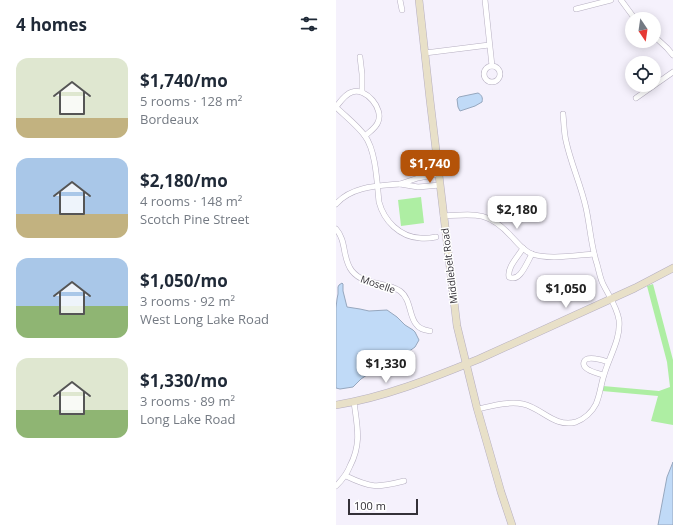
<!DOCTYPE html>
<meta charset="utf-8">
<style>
body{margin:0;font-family:"Open Sans",sans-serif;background:#f6f6f7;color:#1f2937;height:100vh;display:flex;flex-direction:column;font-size:15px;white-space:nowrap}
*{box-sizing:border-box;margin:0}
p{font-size:13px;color:#747a83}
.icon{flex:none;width:22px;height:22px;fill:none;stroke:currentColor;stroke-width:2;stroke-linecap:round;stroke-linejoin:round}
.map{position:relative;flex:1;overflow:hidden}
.drawer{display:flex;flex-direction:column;background:#fff;width:336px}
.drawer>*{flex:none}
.needle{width:26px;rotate:167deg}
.controls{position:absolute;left:289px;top:12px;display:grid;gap:8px}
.controls a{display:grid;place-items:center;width:36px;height:36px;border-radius:50%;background:#fff;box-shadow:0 2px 10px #0003;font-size:20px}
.scale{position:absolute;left:12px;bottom:10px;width:70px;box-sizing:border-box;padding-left:4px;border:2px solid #343138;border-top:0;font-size:11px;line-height:14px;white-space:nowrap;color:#343138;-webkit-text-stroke:3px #fff;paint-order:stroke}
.price{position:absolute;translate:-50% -34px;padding:0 9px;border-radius:8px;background:#fff;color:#222;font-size:13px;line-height:26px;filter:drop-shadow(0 1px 2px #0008)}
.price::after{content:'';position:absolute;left:50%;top:24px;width:12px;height:9px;margin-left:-6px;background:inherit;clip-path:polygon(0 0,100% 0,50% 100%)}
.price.current{background:#b45309;color:#fff}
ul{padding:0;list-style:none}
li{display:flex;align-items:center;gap:12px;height:100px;padding:0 16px}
li span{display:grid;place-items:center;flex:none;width:112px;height:80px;border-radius:12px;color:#555}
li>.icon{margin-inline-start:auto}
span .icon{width:48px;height:48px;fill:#fffc;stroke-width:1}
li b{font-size:17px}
h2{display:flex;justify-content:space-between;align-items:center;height:48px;padding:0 16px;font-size:17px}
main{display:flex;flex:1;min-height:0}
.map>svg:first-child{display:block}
.green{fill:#aeeea3}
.water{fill:#c0daf7;stroke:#96a7be}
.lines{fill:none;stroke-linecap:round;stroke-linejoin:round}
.street-casing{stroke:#b6afc1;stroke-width:6}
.secondary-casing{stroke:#b6afc1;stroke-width:8}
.street{stroke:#fff;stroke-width:5}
.secondary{stroke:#e8e0c8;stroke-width:7}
.labels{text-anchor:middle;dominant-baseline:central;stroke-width:3;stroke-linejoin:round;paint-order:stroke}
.street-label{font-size:10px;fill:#343138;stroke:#fff}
</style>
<main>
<section class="drawer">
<h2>4 homes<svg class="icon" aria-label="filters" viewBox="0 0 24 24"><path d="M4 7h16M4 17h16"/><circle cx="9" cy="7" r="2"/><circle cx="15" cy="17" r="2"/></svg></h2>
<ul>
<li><span style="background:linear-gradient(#dfe7d0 75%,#c2b280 0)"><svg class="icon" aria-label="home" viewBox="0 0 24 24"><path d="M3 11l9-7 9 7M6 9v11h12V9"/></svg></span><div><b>$1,740/mo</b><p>5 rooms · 128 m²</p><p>Bordeaux</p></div></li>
<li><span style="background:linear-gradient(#a9c7e8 70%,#c2b280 0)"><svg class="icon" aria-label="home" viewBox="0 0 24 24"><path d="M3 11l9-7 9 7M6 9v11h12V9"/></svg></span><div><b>$2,180/mo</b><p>4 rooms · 148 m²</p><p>Scotch Pine Street</p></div></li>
<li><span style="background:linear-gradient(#a9c7e8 60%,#8fb573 0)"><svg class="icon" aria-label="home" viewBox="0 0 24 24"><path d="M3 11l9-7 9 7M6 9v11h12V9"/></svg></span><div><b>$1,050/mo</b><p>3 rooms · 92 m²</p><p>West Long Lake Road</p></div></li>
<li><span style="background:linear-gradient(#dfe7d0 65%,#8fb573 0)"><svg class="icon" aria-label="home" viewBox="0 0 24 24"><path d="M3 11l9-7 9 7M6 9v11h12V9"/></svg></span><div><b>$1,330/mo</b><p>3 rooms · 89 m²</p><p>Long Lake Road</p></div></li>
</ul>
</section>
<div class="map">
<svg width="337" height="525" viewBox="0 0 337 525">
<rect width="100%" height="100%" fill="#f5f1fc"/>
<g class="green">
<path d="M85 197 88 223 65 226 62 200Z"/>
<path d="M317 284 337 360V425L315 421 322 396 266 391 267 386 323 391 334 387 331 362 311 286Z"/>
</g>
<g class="water">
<path d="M142 93C146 95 147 98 146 102L139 106 124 111 122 107 121 99 123 97Z"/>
<path d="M6 283 7 284V291L11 307 24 309 33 311 51 310 61 317 69 325 77 330 79 332 83 340 79 347 72 352 41 368 25 379 17 387 4 389 0 388V308L1 299 2 294V287L3 285Z"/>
<path d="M337 462V525H322L331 477Z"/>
</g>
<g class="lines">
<defs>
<g id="street">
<path d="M64 0 66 10"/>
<path d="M149 0 156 66"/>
<path d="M285 0 299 19"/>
<path d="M240 9 275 0"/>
<path d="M318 36 331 48 337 55"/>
<path d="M89 53 153 45"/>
<path d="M24 57 26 74V92"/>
<circle cx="156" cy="74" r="8"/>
<path d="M300 98 337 72"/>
<path d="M0 107C9 116 22 126 29 136 40 151 41 183 43 202 48 221 64 237 84 238 90 239 95 238 100 237"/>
<path d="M0 107C4 102 9 94 16 92 30 87 48 109 42 122 40 128 33 132 29 136"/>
<path d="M102 174 82 178 64 184 82 187 104 185"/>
<path d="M0 204C16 186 42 186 64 184"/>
<path d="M107 216C139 214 152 211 175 236 181 242 187 251 196 254 212 260 241 255 258 254"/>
<path d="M0 229C11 241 6 259 16 271 28 286 50 281 64 291 75 299 73 316 80 324 83 329 89 330 94 331"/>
<path d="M187 248C182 257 171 267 173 277 184 283 191 262 196 254"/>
<path d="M267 375C262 373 254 372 250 368 248 366 247 364 248 362 250 355 267 360 272 362"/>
<path d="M142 409C156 406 172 401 187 404 206 408 218 428 240 422 248 419 256 412 260 404 264 395 265 384 268 375 273 357 285 339 283 320 281 307 273 296 267 284 264 278 263 271 261 264 255 246 254 226 250 208 245 185 235 164 230 141 228 133 228 123 227 114"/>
<path d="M10 476C35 488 41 488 68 481"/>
<path d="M0 486C6 480 11 474 14 466 26 443 21 426 18 402"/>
</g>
<g id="secondary">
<path d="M83 0 94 100 121 326 141 408 165 492 176 525"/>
<path d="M0 405C50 397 96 378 143 359L299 288 337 268"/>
</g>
</defs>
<use href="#street" class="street-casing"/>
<use href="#secondary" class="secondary-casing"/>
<use href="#street" class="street"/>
<use href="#secondary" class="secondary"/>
</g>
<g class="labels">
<g class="street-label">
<text transform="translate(113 266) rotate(-97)">Middlebelt Road</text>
<text transform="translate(42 284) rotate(19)">Moselle</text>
</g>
</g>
</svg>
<div class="controls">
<a><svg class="needle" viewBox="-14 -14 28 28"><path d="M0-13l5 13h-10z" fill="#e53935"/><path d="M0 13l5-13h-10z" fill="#747a83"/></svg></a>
<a><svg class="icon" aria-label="locate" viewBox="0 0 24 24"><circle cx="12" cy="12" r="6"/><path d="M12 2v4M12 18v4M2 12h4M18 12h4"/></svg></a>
</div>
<div class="scale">100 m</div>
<b class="price current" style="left:94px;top:184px">$1,740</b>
<b class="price" style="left:181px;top:230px">$2,180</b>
<b class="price" style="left:230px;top:309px">$1,050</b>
<b class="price" style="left:50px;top:384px">$1,330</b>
</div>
</main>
